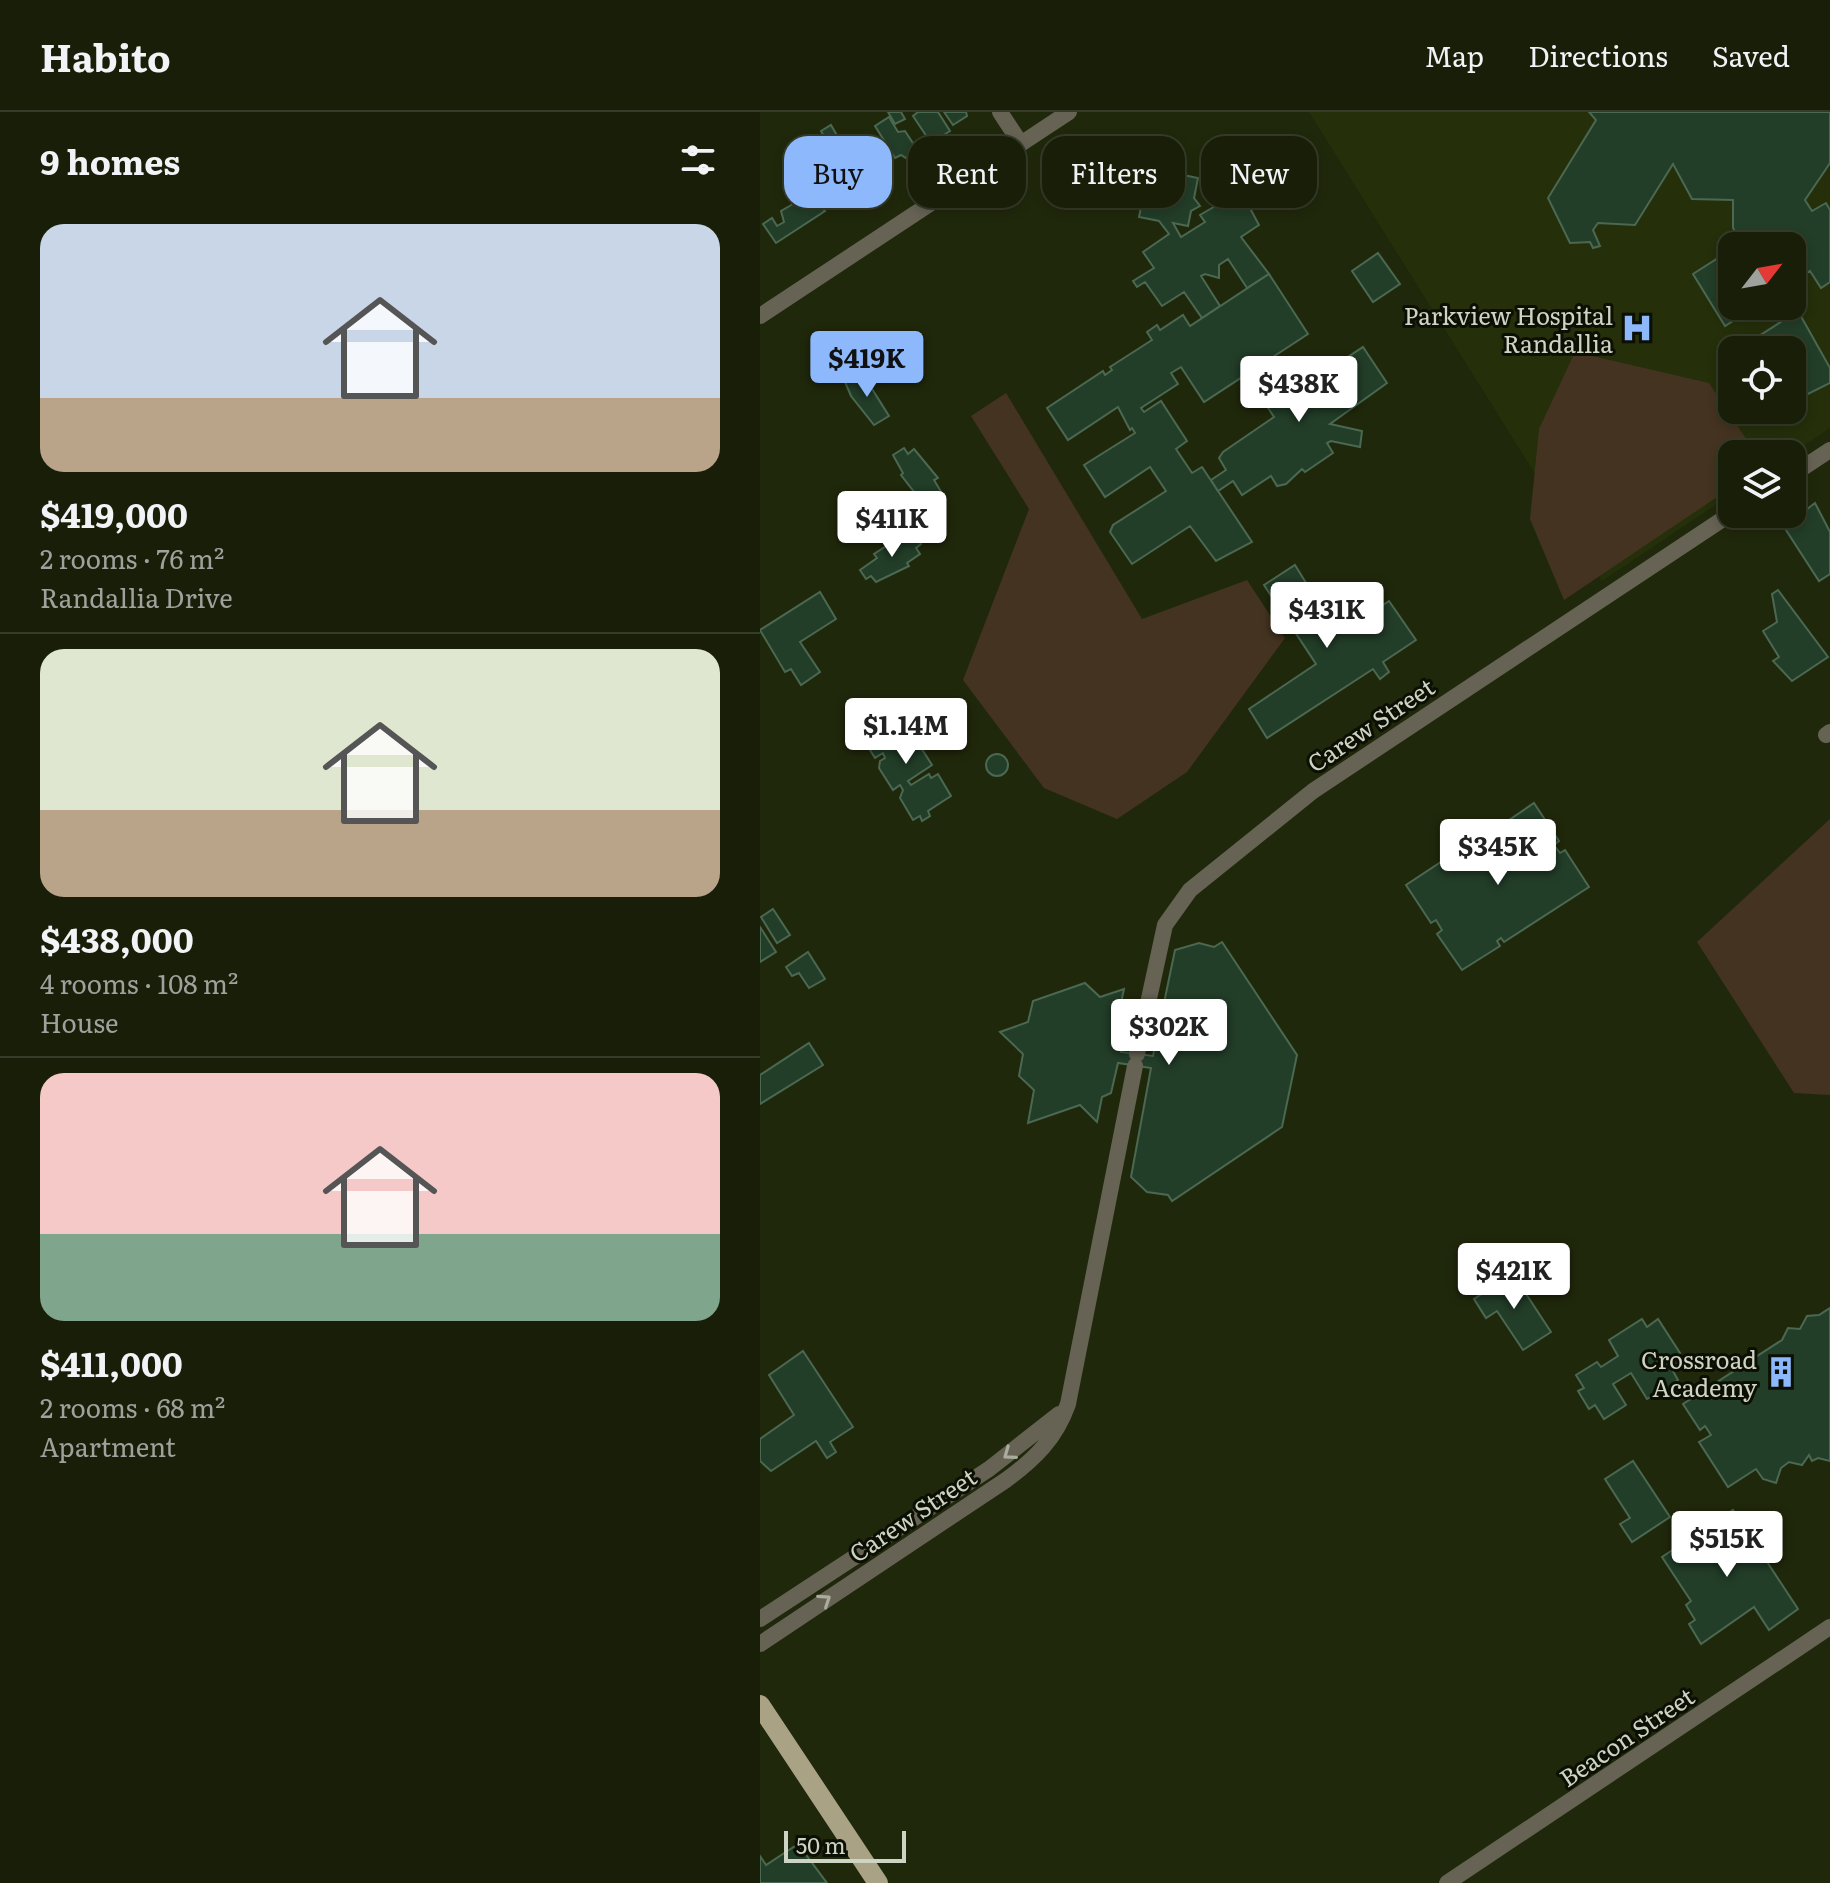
<!DOCTYPE html>
<meta charset="utf-8">
<style>
body{margin:0;font-family:Literata,serif;background:#212712;color:#f1f3f6;height:100vh;display:flex;flex-direction:column;font-size:30px;white-space:nowrap}
*{box-sizing:border-box;margin:0}
p{font-size:26px;color:#9fa29c}
.icon{flex:none;width:44px;height:44px;fill:none;stroke:currentColor;stroke-width:2;stroke-linecap:round;stroke-linejoin:round}
.map{position:relative;flex:1;overflow:hidden}
.drawer{display:flex;flex-direction:column;background:#181e08;width:760px}
.drawer>*{flex:none}
.hud{position:absolute;left:24px;top:24px;width:760px;height:72px;display:flex;gap:16px}
.needle{width:52px;rotate:59deg}
.tools{position:absolute;left:958px;top:120px;display:grid;gap:16px}
.tools a{display:grid;place-items:center;width:88px;height:88px;border-radius:16px;background:#181e08;box-shadow:0 4px 12px #0003,0 0 0 2px #363c29;font-size:40px}
.scale{position:absolute;left:24px;bottom:20px;width:122px;box-sizing:border-box;padding-left:8px;border:4px solid #ced4c3;border-top:0;font-size:22px;line-height:28px;white-space:nowrap;color:#ced4c3;-webkit-text-stroke:6px #0c0f04;paint-order:stroke}
.price{position:absolute;translate:-50% -68px;padding:0 18px;border-radius:8px;background:#fff;color:#222;font-size:26px;line-height:52px;filter:drop-shadow(0 2px 4px #0008)}
.price::after{content:'';position:absolute;left:50%;top:48px;width:24px;height:18px;margin-left:-12px;background:inherit;clip-path:polygon(0 0,100% 0,50% 100%)}
.price.current{background:#8db9fc;color:#111}
ul{padding:0;list-style:none}
li{display:grid;align-content:center;gap:16px;height:424px;padding:0 40px}
li+li{border-top:2px solid #363c29}
li span{display:grid;place-items:center;height:248px;border-radius:24px;color:#555}
li>.icon{margin-inline-start:auto}
span .icon{width:144px;height:144px;fill:#fffc;stroke-width:1}
li b{font-size:34px}
h2{display:flex;justify-content:space-between;align-items:center;height:96px;padding:0 40px;font-size:34px}
.pill{padding:0 28px;border-radius:24px;background:#181e08;box-shadow:0 4px 12px #0003,0 0 0 2px #363c29;font-size:28px;line-height:72px}
.pill.current{background:#8db9fc;color:#111}
header{display:flex;align-items:center;gap:48px;box-sizing:border-box;height:112px;padding:0 40px;background:#181e08;border-bottom:2px solid #363c29}
header strong{font-size:38px}
nav{display:flex;gap:44px;margin-inline-start:auto;font-size:28px}
main{display:flex;flex:1;min-height:0}
.map>svg:first-child{display:block}
.built{fill:#252f0a;fill-rule:evenodd}
.green{fill:#443320}
.building{fill:#223d28;stroke:#4b6851;stroke-width:2}
.lines{fill:none;stroke-linecap:round;stroke-linejoin:round}
.minor{stroke:#666355;stroke-width:16}
.major{stroke:#a9a285;stroke-width:20}
.oneway{stroke:#aaac9c}
.labels{text-anchor:middle;dominant-baseline:central;stroke-width:6;stroke-linejoin:round;paint-order:stroke}
.poi-label{font-size:24px;fill:#ced4c3;stroke:#0c0f04;text-anchor:end}
.street-label{font-size:24px;fill:#ced4c3;stroke:#0c0f04}
</style>
<header>
<strong>Habito</strong>
<nav><a>Map</a><a>Directions</a><a>Saved</a></nav>
</header>
<main>
<section class="drawer">
<h2>9 homes<svg class="icon" aria-label="filters" viewBox="0 0 24 24"><path d="M4 7h16M4 17h16"/><circle cx="9" cy="7" r="2"/><circle cx="15" cy="17" r="2"/></svg></h2>
<ul>
<li><span style="background:linear-gradient(#c9d6e8 70%,#b9a48a 0)"><svg class="icon" aria-label="home" viewBox="0 0 24 24"><path d="M3 11l9-7 9 7M6 9v11h12V9"/></svg></span><div><b>$419,000</b><p>2 rooms · 76 m²</p><p>Randallia Drive</p></div></li>
<li><span style="background:linear-gradient(#dfe7d0 65%,#b9a48a 0)"><svg class="icon" aria-label="home" viewBox="0 0 24 24"><path d="M3 11l9-7 9 7M6 9v11h12V9"/></svg></span><div><b>$438,000</b><p>4 rooms · 108 m²</p><p>House</p></div></li>
<li><span style="background:linear-gradient(#f6c9c9 65%,#7fa58c 0)"><svg class="icon" aria-label="home" viewBox="0 0 24 24"><path d="M3 11l9-7 9 7M6 9v11h12V9"/></svg></span><div><b>$411,000</b><p>2 rooms · 68 m²</p><p>Apartment</p></div></li>
</ul>
</section>
<div class="map">
<svg width="1070" height="1771" viewBox="0 0 1070 1771">
<rect width="100%" height="100%" fill="#20280b"/>
<path class="built" d="M549 0H1070V316L1031 342H972V382L842 469ZM972 134H1032V194H972ZM972 238H1032V298H972Z"/>
<g class="green">
<path d="M815 240 949 271 996 342H972V375L804 488 770 407 779 317Z"/>
<path d="M246 281 382 507 487 468 525 526 427 660 357 707 284 676 203 568 269 397 211 304Z"/>
<path d="M1070 707V983L1034 981 937 830Z"/>
</g>
<g class="building">
<path d="M128 0H141L145 7 135 12Z"/>
<path d="M158 0H178L190 19 171 31 153 4Z"/>
<path d="M184 0H206L207 4 193 13Z"/>
<path d="M829 0H1070V51L1045 88 1052 99 1066 91 1070 98V170L1061 176 1050 159 1032 171V134H977L982 130 973 116V88L932 87 913 52 875 113 838 111 833 118 840 134 833 136 830 130 810 131 788 86 836 8Z"/>
<path d="M129 5 138 20 145 19 158 39 146 46 141 43 135 46 115 14Z"/>
<path d="M71 13 79 27 69 33 61 19Z"/>
<path d="M114 25 131 52 108 64 92 38Z"/>
<path d="M79 51 85 61 91 57 102 72 98 75 99 82 79 90 68 73 77 67 71 56Z"/>
<path d="M389 56 438 66 434 86 440 94 431 99 428 114 413 111 421 125 445 110 440 103 464 89 468 95 484 85 499 113 481 125 509 162 487 176 468 147 459 153V166L445 162 441 164 460 194 442 206 424 180 402 194 385 170 377 175 373 169 394 156 383 140 409 122 399 109 379 105Z"/>
<path d="M37 81 44 90 51 85 65 99 16 131 3 112 12 106 17 114 24 110 21 99 33 92 29 86Z"/>
<path d="M972 137V194H996L965 214 933 162Z"/>
<path d="M618 141 640 172 613 190 592 159Z"/>
<path d="M509 162 548 222 444 290 421 255 411 261 418 272 381 296 384 300 401 289 427 329 416 337 432 361 442 355 492 430 456 449 430 414 372 452 350 420 353 413 406 379 390 355 345 385 324 353 375 321 372 316 370 318 358 295 308 328 287 296 343 259 345 263 352 258 350 255 392 228 387 220 397 213 400 218 423 203 430 214Z"/>
<path d="M1038 199 1070 256V271L1032 290V238H977Z"/>
<path d="M603 235 627 271 570 312 602 319 600 335 571 329 567 331 573 341 545 360 542 357 526 372 517 374 511 364 482 383 473 369 458 379 451 368 466 358 459 346 463 340 514 305 487 264 507 250 529 284Z"/>
<path d="M95 263 98 267 104 264 129 304 114 313 91 284 85 270Z"/>
<path d="M144 336 148 342 154 337 178 366 174 368 183 383 176 387 179 393 169 399 141 363 143 361 133 343Z"/>
<path d="M1055 391 1070 420V462L1059 469 1024 415Z"/>
<path d="M156 423 161 432 156 436 160 442 147 451 149 454 116 470 111 464 106 467 100 458 117 446 114 442 134 429 136 432Z"/>
<path d="M535 453 564 500 597 498 603 506 629 489 656 528 623 550 629 560 620 567 613 557 507 626 489 597 556 552 504 473Z"/>
<path d="M1018 478 1068 545 1032 569 1013 549 1019 545 1003 519 1017 510 1012 482Z"/>
<path d="M60 480 76 507 40 530 60 560 41 573 31 557 25 560 0 518Z"/>
<path d="M134 598 153 623 147 627 152 635 158 631 172 653 148 669 151 673 169 662 171 666 178 662 191 684 168 699 170 704 162 709 160 704 153 708 140 686 143 678 140 673 133 678 119 656 120 649 125 646 123 641 115 646 101 624 127 607 125 603Z"/>
<circle cx="237" cy="653" r="11"/>
<path d="M774 691 799 729 794 733 800 741 805 738 829 775 744 830 741 826 737 829 740 834 702 858 677 822 682 818 676 808 671 811 646 773 684 748 686 751Z"/>
<path d="M13 797 30 823 17 831 1 805Z"/>
<path d="M0 815 16 840 0 850Z"/>
<path d="M462 830 537 943 522 1015 412 1089 408 1083 387 1080 371 1065 391 956 358 951 351 981 342 985 337 1010 320 993 268 1011 274 978 259 964 263 942 240 920 268 910 273 889 325 871 340 885 364 877 359 900 366 908 361 940 393 944 415 838 439 831 454 835Z"/>
<path d="M48 840 65 867 49 876 39 861 32 864 26 855Z"/>
<path d="M49 931 63 953 0 992V963Z"/>
<path d="M753 1162 791 1220 763 1238 737 1199 726 1206 714 1187Z"/>
<path d="M1070 1196V1349L1058 1346 1052 1349 1049 1343 1042 1353 1029 1350 1021 1356 1016 1371 1003 1367 996 1357 968 1375 939 1330 951 1323 945 1314 940 1318 923 1292 1022 1228 1028 1216 1040 1217 1047 1204 1059 1203Z"/>
<path d="M882 1207 887 1215 898 1207 920 1241 912 1246 918 1256 913 1259 918 1268 911 1273 914 1278 903 1285 899 1280 887 1287 871 1261 853 1272 866 1293 844 1307 835 1293 829 1297 818 1279 824 1276 816 1263 837 1250 841 1255 858 1244 849 1228Z"/>
<path d="M43 1239 93 1315 70 1330 76 1340 67 1346 56 1329 11 1359 0 1349V1327L34 1303 9 1263Z"/>
<path d="M873 1349 910 1405 872 1430 860 1412 870 1406 845 1367Z"/>
<path d="M973 1398 1038 1497 1009 1518 994 1495 941 1532 929 1512 935 1508 926 1493 931 1489 902 1445Z"/>
<path d="M38 1732 67 1771H0V1744L6 1753Z"/>
</g>
<g class="lines">
<g class="minor">
<path d="M240 0 261 32"/>
<path d="M0 204 309 0"/>
<path d="M1032 363 1070 338"/>
<path d="M1066 623 1070 620"/>
<path d="M377 942 405 813 430 778 553 679 972 401"/>
<path d="M0 1507 229 1357 299 1302"/>
<path d="M0 1532 246 1368C275 1347 296 1326 308 1292L375 954"/>
<path d="M687 1771 1070 1515"/>
</g>
<path class="major" d="M0 1593 118 1771"/>
</g>
<defs><path id="oneway-chevron" d="M-2-3.5L2.5 0L-2 3.5" fill="none" stroke-width="1.6" stroke-linecap="round" stroke-linejoin="round" transform="scale(2)"/></defs>
<g class="oneway">
<use href="#oneway-chevron" transform="translate(249 1342) rotate(144)"/>
<use href="#oneway-chevron" transform="translate(65 1488) rotate(-34)"/>
</g>
<defs>
<symbol id="hospital-bare" viewBox="-9 -9 18 18"><path d="M-5-5h3v3.5h4V-5h3V5h-3V1.5h-4V5h-3Z" fill="#8db9fc" stroke="#0c0f04" stroke-width="2.5" paint-order="stroke"/></symbol>
<symbol id="building-bare" viewBox="-9 -9 18 18"><path d="M-4-6H4V6H1V3H-1V6H-4ZM-2.5-4.3h1.7v1.8h-1.7ZM.8-4.3h1.7v1.8H.8ZM-2.5-1h1.7V.8h-1.7ZM.8-1h1.7V.8H.8Z" fill="#8db9fc" stroke="#0c0f04" stroke-width="2.5" paint-order="stroke"/></symbol>
</defs>
<g fill-rule="evenodd">
<use href="#hospital-bare" x="855" y="194" width="44" height="44"/>
<use href="#building-bare" x="999" y="1238" width="44" height="44"/>
</g>
<g class="labels">
<g class="poi-label">
<text x="853" y="202">Parkview Hospital<tspan x="853" dy="28">Randallia</tspan></text>
<text x="997" y="1246">Crossroad<tspan x="997" dy="28">Academy</tspan></text>
</g>
<g class="street-label">
<text transform="translate(610 612) rotate(-34)">Carew Street</text>
<text transform="translate(152 1402) rotate(-34)">Carew Street</text>
<text transform="translate(866 1624) rotate(-34)">Beacon Street</text>
</g>
</g>
</svg>
<div class="tools">
<a><svg class="needle" viewBox="-14 -14 28 28"><path d="M0-13l5 13h-10z" fill="#e53935"/><path d="M0 13l5-13h-10z" fill="#9fa29c"/></svg></a>
<a><svg class="icon" aria-label="locate" viewBox="0 0 24 24"><circle cx="12" cy="12" r="6"/><path d="M12 2v4M12 18v4M2 12h4M18 12h4"/></svg></a>
<a><svg class="icon" aria-label="layers" viewBox="0 0 24 24"><path d="M12 4l9 5-9 5-9-5zM3 14l9 5 9-5"/></svg></a>
</div>
<div class="scale">50 m</div>
<b class="price current" style="left:107px;top:287px">$419K</b>
<b class="price" style="left:539px;top:312px">$438K</b>
<b class="price" style="left:132px;top:447px">$411K</b>
<b class="price" style="left:567px;top:538px">$431K</b>
<b class="price" style="left:146px;top:654px">$1.14M</b>
<b class="price" style="left:738px;top:775px">$345K</b>
<b class="price" style="left:409px;top:955px">$302K</b>
<b class="price" style="left:754px;top:1199px">$421K</b>
<b class="price" style="left:967px;top:1467px">$515K</b>
<div class="hud">
<a class="pill current">Buy</a>
<a class="pill">Rent</a>
<a class="pill">Filters</a>
<a class="pill">New</a>
</div>
</div>
</main>
